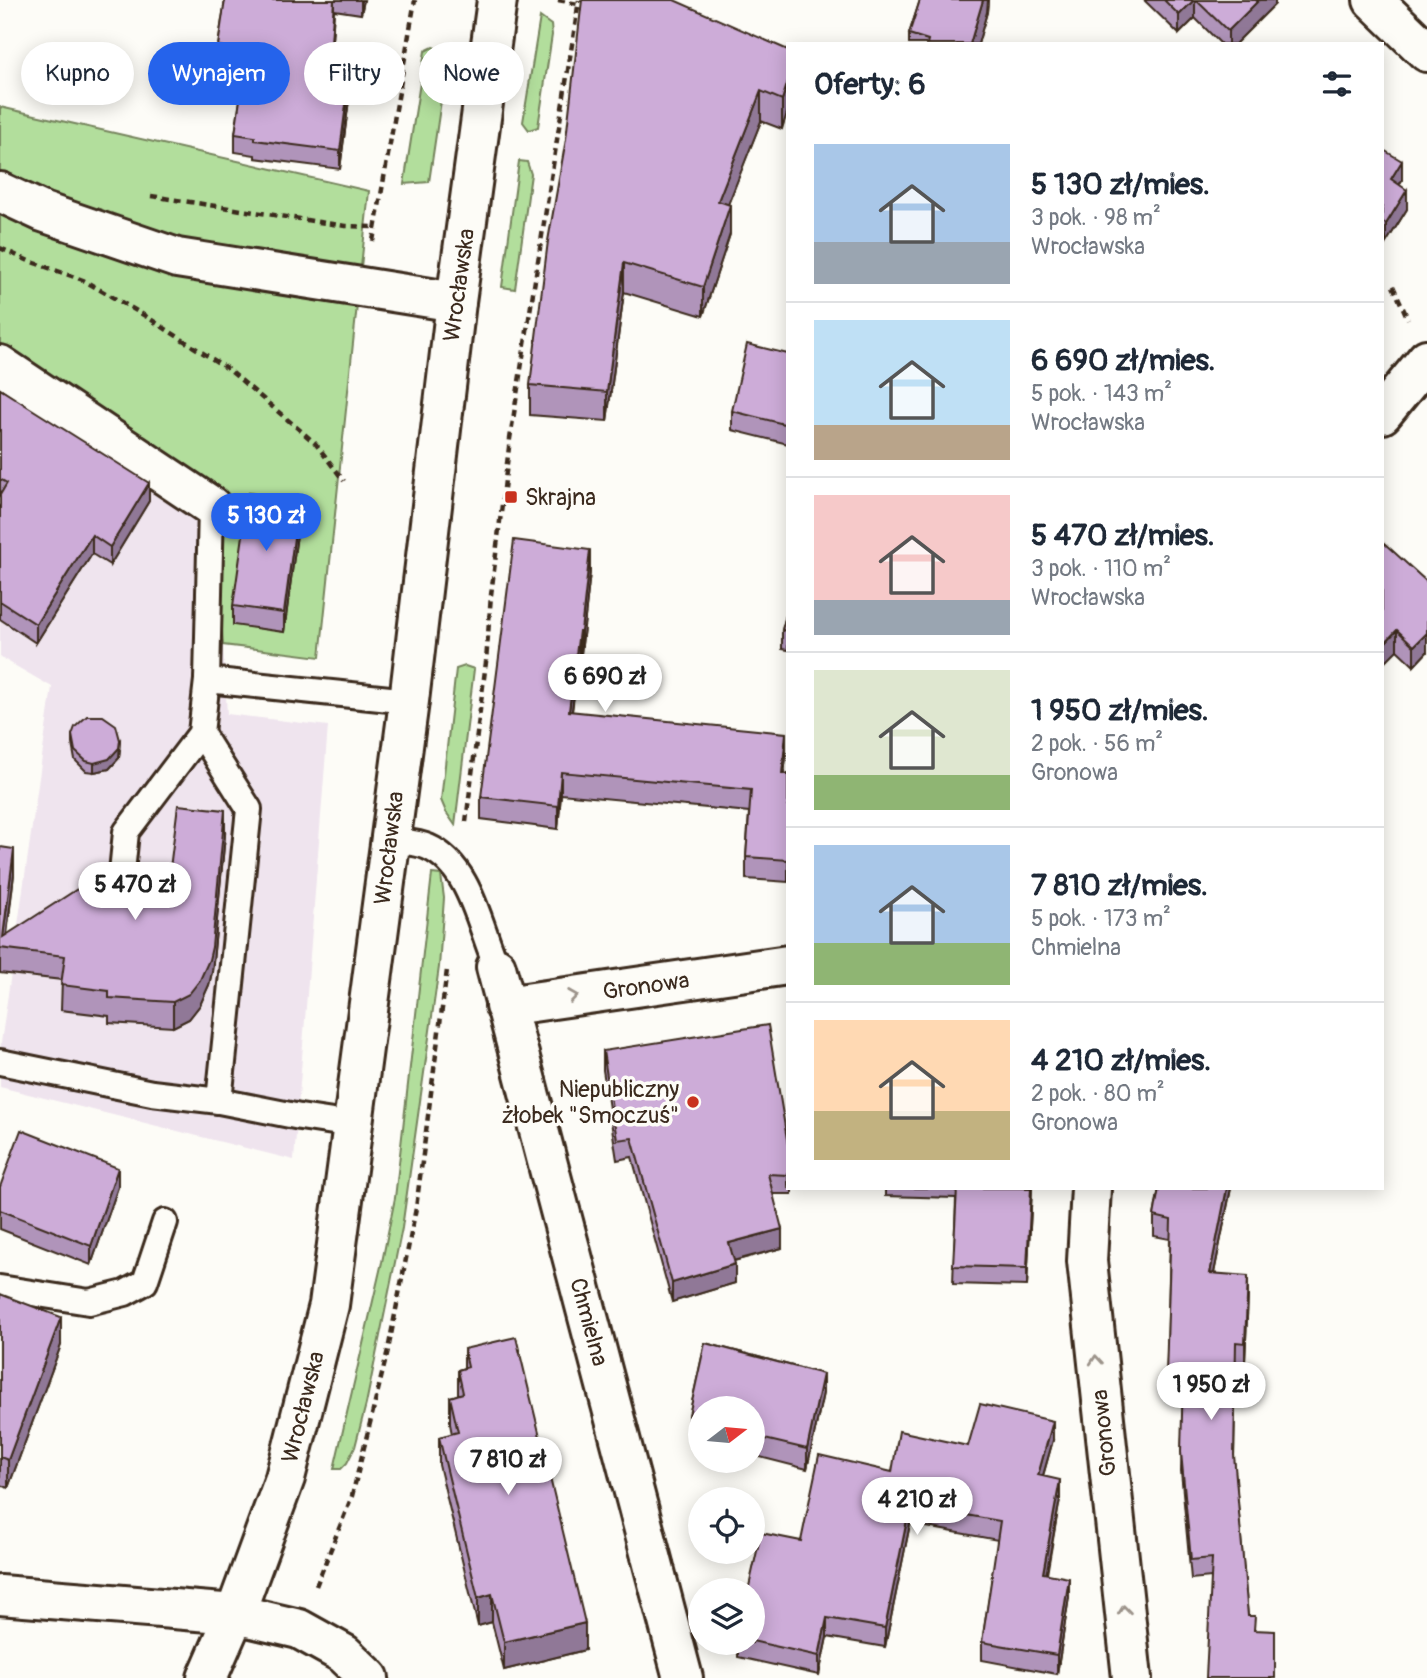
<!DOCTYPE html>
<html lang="pl">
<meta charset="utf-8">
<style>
body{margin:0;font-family:Pangolin,sans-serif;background:#f6f6f7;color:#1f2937;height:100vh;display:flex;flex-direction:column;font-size:26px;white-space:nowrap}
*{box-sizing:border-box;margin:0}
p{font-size:23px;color:#747a83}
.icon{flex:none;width:38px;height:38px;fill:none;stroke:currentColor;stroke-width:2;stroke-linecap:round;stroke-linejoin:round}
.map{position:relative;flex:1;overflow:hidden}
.panel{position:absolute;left:786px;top:42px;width:598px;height:1148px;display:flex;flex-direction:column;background:#fff;border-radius:0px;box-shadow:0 4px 18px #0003}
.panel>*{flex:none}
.top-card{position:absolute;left:21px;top:42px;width:660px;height:63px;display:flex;gap:14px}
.needle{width:46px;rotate:74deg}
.buttons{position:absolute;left:688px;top:1396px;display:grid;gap:14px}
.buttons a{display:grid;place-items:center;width:77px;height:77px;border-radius:50%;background:#fff;box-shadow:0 4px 18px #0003;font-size:35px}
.price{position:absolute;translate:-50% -60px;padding:0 16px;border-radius:24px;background:#fff;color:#222;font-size:23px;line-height:46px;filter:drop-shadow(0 2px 4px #0008)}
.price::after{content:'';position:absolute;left:50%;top:42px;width:21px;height:16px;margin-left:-10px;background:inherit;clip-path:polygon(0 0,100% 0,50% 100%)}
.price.on{background:#2563eb;color:#fff}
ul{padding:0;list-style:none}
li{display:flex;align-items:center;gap:21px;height:175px;padding:0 28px}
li+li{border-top:2px solid #e0e1e3}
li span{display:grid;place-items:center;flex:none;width:196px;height:140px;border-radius:0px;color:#555}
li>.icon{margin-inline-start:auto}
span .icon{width:84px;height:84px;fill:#fffc;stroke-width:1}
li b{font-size:30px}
h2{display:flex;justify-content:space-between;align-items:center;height:84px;padding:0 28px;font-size:30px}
.chip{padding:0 24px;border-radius:32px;background:#fff;box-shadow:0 4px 18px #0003;font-size:24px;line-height:63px}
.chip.on{background:#2563eb;color:#fff}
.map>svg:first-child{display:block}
.built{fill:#efe4ee}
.green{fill:#b2de9c;stroke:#76845d;stroke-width:2}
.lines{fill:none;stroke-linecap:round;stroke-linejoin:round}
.lane-casing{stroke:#3b2a1e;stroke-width:30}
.street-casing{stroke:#3b2a1e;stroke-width:44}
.secondary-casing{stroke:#3b2a1e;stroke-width:44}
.path{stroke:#3b2a1e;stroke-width:4.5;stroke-dasharray:7 5;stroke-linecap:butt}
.lane{stroke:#fdfcf7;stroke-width:24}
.street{stroke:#fdfcf7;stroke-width:38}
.secondary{stroke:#fdfcf7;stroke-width:38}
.wall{fill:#b094ba;stroke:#3b2a1e;stroke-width:2}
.shaded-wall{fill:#907897;stroke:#3b2a1e;stroke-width:2}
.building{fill:#cdacd8;stroke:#3b2a1e;stroke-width:2}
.oneway{stroke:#9c938a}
.poi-dot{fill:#c8321e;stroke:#fdfcf7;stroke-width:2.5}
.labels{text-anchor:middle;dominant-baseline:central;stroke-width:7;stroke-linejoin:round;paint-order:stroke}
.street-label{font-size:23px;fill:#3b2a1e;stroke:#fdfcf7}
.poi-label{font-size:23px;fill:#3b2a1e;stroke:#fdfcf7;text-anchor:start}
</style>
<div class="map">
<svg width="1427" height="1678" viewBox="0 0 1427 1678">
<rect width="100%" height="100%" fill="#fdfcf7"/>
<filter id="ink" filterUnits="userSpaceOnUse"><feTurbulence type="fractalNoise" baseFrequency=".0143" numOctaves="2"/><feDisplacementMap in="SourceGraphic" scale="14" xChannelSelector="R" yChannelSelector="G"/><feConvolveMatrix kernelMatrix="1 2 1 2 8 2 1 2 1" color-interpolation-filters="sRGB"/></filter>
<g filter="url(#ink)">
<path class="built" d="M38 398 215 515 227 714 328 726 294 1160 0 1087V1050L52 687 0 657V456Z"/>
<g class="green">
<path d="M540 17 551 25 552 35 538 127 529 130 523 122Z"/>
<path d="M433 47 438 49 447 60 429 182 404 184 425 51Z"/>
<path d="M0 107 369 191 320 657 223 645 214 515 0 372Z"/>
<path d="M519 161 527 162 531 174 515 289 502 287Z"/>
<path d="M465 666 474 669 455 825 446 812 441 800 456 669Z"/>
<path d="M432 874 441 875 444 898 439 967 402 1228 366 1404 355 1447 347 1463 341 1469H334L382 1262 395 1198Z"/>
</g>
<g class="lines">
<defs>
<g id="lane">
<path d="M207 680 409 701"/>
<path d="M390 840C402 842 417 842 428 847 467 864 478 918 492 954"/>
<path d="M118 912 126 832 201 733 207 680 211 506"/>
<path d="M0 1062 152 1093 219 1101 249 809 201 733"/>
<path d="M219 1101 300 1117 353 1125"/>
<path d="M0 1288 89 1302 125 1293 145 1282 165 1222"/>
</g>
<g id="street">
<path d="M1373 0 1427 52"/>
<path d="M0 192 43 212 177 258 456 302"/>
<path d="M0 365 211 506"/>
<path d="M1382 414 1427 359"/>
<path d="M496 967 683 1678"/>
<path d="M505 1006 788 965"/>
<path d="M1091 1188 1087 1261 1132 1678"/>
<path d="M0 1595 235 1614 299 1629 344 1654 369 1678"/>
</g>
<path id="secondary" d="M207 1678 235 1614 285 1478 329 1305 409 701 456 302 497 0"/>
</defs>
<use href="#lane" class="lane-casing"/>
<use href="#street" class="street-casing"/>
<use href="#secondary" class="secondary-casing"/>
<g class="path">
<path d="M558 0 578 4"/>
<path d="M151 196 345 226 375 227"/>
<path d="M373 241 415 0"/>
<path d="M0 248 29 261 83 280 147 317 228 369 315 443 344 481"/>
<path d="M1393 286 1408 319"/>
<path d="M466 822 486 662 491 595 510 439 579 0"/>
<path d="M316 1586 352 1496 388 1350 416 1208 447 970"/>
</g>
<use href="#lane" class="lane"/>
<use href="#street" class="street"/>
<use href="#secondary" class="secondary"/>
</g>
<g class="wall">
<path d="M225 0H364L361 14 334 10 330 71 350 92 340 169 255 158V155L235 152V134L245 69 218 64V46Z"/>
<path d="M920 0H988L987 12 978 44H909V34Z"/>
<path d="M1144 0H1275V4L1235 44H1221L1195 18 1179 34Z"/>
<path d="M788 50 782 129 761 121 728 204 730 234 703 316 624 292 607 421 530 415V385Z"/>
<path d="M1382 149 1402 180 1399 185 1407 209 1386 243 1382 241Z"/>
<path d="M788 354V444L732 430V411Z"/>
<path d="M0 389 149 501 110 565 92 554 36 643 0 619Z"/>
<path d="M299 519 284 632 233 625V606Z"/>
<path d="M1382 544 1427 582V652L1414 666 1397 650Z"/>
<path d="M590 572 581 654H579L572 712 786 756 784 774H788V882L746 879V857L749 812 561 794 558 829 481 819V797Z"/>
<path d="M788 608V650L782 649V630Z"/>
<path d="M72 735 120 750 119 758 109 769 94 772 86 771 75 760 72 744Z"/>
<path d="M225 835 212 972 209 985 200 1005 189 1019 173 1027 109 1023V1016L61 1010 62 980 0 973V847L14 874 7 935 104 892 109 899 117 902 167 892Z"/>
<path d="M603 1051 788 1145V1188H792V1194H773L782 1248 734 1261 735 1283 672 1302 632 1157 617 1160 603 1070Z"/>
<path d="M0 1187H118L91 1265 0 1229Z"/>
<path d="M885 1188H1032L1027 1286 953 1284 956 1198 885 1196Z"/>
<path d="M1159 1188H1231L1214 1273 1248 1295 1245 1362H1236L1234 1459 1248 1616 1275 1678 1211 1577 1191 1579 1181 1471 1183 1396 1166 1394 1170 1239 1154 1236V1216Z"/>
<path d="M0 1294 61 1345 8 1488 0 1485Z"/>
<path d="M705 1343 823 1374V1393L807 1469 752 1455V1409H700V1442L688 1439V1420Z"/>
<path d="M464 1349 585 1650 504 1670 492 1622 478 1626 439 1465V1437L452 1434 450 1424V1397L458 1395V1370L464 1368Z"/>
<path d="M1053 1440 1043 1476 1060 1499 1047 1574 1069 1597 1057 1674 982 1660V1642L998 1540 910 1524 885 1647 827 1637 819 1675 738 1657V1643H752V1591L801 1541 892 1472 968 1446Z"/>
</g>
<g class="shaded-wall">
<path d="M334 0V10L329 89V71Z"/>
<path d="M361 0H364L361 14Z"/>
<path d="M983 0H988L987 12 978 44H970Z"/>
<path d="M1194 0H1195V18L1179 34V15Z"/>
<path d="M1259 0H1275V4L1235 44H1228V31Z"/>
<path d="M350 74V92L340 169V151Z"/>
<path d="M788 81V110L782 129V100Z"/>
<path d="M761 91V121L718 230V201Z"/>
<path d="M1402 161V180L1391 198V179Z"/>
<path d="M1407 190V209L1386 243V224Z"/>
<path d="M730 205V234L703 316V287Z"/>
<path d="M624 263V292L607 421V392Z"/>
<path d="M149 483V501L110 565V547Z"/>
<path d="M299 500V519L284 632V613Z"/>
<path d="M92 535V554L36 643V624Z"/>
<path d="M590 550V572L581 654V631Z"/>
<path d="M1397 630V650L1382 665V646Z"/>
<path d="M579 631V654L569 734V711Z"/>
<path d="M1427 633V652L1414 666V646Z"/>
<path d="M786 733V756L782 796V774Z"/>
<path d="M120 740 119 758 109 769 94 772V763Z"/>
<path d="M561 772V794L558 829V806Z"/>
<path d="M225 810V835L212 972 209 985 200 1005 189 1019 173 1027V1002Z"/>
<path d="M14 849V874L5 948 3 937Z"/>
<path d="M118 1168V1187L91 1265V1246Z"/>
<path d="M1031 1188H1032L1027 1286V1268Z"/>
<path d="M1227 1188H1231L1210 1293V1273Z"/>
<path d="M782 1229V1248L729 1262V1243Z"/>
<path d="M735 1264V1283L672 1302V1283Z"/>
<path d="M1248 1276V1295L1245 1362V1343Z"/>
<path d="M61 1317V1345L8 1488V1460Z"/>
<path d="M823 1374V1393L807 1469V1449Z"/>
<path d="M1053 1421V1440L1038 1493V1475Z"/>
<path d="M1060 1480V1499L1043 1592V1573Z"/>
<path d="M910 1505V1524L885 1647V1628Z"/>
<path d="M1069 1578V1597L1057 1674V1655Z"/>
<path d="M492 1594V1622L478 1626V1598Z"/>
<path d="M827 1618V1637L819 1675V1656Z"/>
<path d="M585 1623V1650L504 1670V1642Z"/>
</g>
<g class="building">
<path d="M225 0H334L329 71 350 74 340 151 255 140V137L235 134 247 51 218 46Z"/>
<path d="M582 0H674L788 50V81L782 100 761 91 718 201 730 205 703 287 624 263 607 392 530 385 548 241 566 139Z"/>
<path d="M920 0H983L970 44H927L928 40 909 34Z"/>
<path d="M1164 0H1194L1179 15Z"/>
<path d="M1196 0H1259L1228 31Z"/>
<path d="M1382 149 1402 161 1391 179 1407 190 1386 224 1382 222Z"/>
<path d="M747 344 788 354V425L732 411Z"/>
<path d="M0 389 149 483 110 547 92 535 36 624 0 601V495L7 483 0 479Z"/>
<path d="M249 493 299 500 284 613 233 606Z"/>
<path d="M514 540 590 550 581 631H579L569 711 786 733 782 774H788V860L746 857 751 790 561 772 558 806 481 797Z"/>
<path d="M1384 543 1427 582V633L1414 646 1397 630 1382 646V544Z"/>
<path d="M788 608V631L782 630Z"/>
<path d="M87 716H103L116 725 120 740 119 748 109 759 94 763 86 761 75 751 72 735 75 727Z"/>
<path d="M178 805 225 810 212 947 209 960 200 980 189 994 173 1002 109 998V991L61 985 65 956 0 948V847L14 849 3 937 85 884 103 885 104 892 109 899 117 902 130 896 133 888 167 892Z"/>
<path d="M768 1025 788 1145V1175L768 1174 782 1229 729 1243 735 1264 672 1283 632 1138 617 1140 603 1051Z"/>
<path d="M21 1130 118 1168 91 1246 0 1210V1187Z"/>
<path d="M957 1188H1031L1027 1268 953 1266Z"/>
<path d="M1159 1188H1227L1210 1273 1248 1276 1245 1343 1236 1342 1234 1455 1248 1616H1255L1254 1630 1275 1631V1678H1206L1212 1558 1191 1560 1181 1452 1183 1377 1166 1375 1171 1220 1154 1216Z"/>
<path d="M0 1294 61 1317 8 1460 0 1457Z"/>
<path d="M516 1337 585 1623 504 1642 492 1594 478 1598 439 1437 458 1432 450 1397 463 1393 458 1370 468 1367 464 1349Z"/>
<path d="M705 1343 823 1374 807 1449 752 1436V1409H700V1423L688 1420Z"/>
<path d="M980 1404 1053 1421 1038 1475 1060 1480 1043 1573 1069 1578 1057 1655 982 1642 1000 1521 910 1505 885 1628 827 1618 819 1656 752 1641V1591H748L761 1533 801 1541 819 1455 892 1472 899 1431 968 1446Z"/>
</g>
<defs><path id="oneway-chevron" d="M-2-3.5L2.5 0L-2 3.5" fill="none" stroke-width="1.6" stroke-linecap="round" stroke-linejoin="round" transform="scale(1.75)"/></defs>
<g class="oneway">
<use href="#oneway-chevron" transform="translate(573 996) rotate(-8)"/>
<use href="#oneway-chevron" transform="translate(1096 1360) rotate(-95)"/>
<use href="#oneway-chevron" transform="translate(1124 1610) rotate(-96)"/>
</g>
</g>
<g class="poi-dot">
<rect x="504" y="490" width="14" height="14" rx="3.5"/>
<circle cx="693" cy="1102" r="7"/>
</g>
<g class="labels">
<g class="street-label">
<text transform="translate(459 285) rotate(-82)">Wrocławska</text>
<text transform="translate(389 848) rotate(-83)">Wrocławska</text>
<text transform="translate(646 986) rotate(-8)">Gronowa</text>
<text transform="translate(589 1322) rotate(75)">Chmielna</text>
<text transform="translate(303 1407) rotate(-76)">Wrocławska</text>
<text transform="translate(1104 1433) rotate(-96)">Gronowa</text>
</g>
<g class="poi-label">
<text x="525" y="497">Skrajna</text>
<text x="679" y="1089" text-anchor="end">Niepubliczny<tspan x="679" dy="26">żłobek "Smoczuś"</tspan></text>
</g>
</g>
</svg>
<div class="buttons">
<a><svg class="needle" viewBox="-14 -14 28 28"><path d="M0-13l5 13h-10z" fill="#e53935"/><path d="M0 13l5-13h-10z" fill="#747a83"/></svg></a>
<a><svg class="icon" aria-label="locate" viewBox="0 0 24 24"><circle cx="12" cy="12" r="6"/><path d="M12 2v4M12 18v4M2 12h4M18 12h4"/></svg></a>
<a><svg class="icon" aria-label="layers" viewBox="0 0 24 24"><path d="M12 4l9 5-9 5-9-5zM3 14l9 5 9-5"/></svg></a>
</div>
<b class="price on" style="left:266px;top:553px">5 130 zł</b>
<b class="price" style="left:605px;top:714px">6 690 zł</b>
<b class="price" style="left:135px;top:922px">5 470 zł</b>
<b class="price" style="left:1211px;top:1422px">1 950 zł</b>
<b class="price" style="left:508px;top:1497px">7 810 zł</b>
<b class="price" style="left:917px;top:1537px">4 210 zł</b>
<div class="top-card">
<a class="chip">Kupno</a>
<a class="chip on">Wynajem</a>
<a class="chip">Filtry</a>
<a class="chip">Nowe</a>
</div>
<section class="panel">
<h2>Oferty: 6<svg class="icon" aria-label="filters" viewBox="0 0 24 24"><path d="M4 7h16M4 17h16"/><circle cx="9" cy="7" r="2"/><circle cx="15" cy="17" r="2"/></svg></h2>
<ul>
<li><span style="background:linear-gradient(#a9c7e8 70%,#9aa5b1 0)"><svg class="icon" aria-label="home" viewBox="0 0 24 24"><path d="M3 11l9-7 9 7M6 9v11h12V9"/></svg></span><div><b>5 130 zł/mies.</b><p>3 pok. · 98 m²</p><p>Wrocławska</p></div></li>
<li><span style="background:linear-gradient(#bfe0f5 75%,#b9a48a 0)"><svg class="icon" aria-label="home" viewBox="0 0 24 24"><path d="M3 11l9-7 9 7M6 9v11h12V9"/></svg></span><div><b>6 690 zł/mies.</b><p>5 pok. · 143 m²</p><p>Wrocławska</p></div></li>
<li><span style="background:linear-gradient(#f6c9c9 75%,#9aa5b1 0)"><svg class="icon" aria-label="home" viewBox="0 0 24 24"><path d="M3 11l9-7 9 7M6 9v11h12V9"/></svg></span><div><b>5 470 zł/mies.</b><p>3 pok. · 110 m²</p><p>Wrocławska</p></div></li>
<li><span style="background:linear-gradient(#dfe7d0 75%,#8fb573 0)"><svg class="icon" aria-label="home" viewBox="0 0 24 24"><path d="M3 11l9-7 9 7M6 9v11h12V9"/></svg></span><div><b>1 950 zł/mies.</b><p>2 pok. · 56 m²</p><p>Gronowa</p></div></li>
<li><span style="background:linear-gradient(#a9c7e8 70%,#8fb573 0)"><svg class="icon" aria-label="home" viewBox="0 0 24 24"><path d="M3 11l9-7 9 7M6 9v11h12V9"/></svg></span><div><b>7 810 zł/mies.</b><p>5 pok. · 173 m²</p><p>Chmielna</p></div></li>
<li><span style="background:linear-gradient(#ffd9b3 65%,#c2b280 0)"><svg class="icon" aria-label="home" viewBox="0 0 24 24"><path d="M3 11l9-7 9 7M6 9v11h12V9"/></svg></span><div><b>4 210 zł/mies.</b><p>2 pok. · 80 m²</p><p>Gronowa</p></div></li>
</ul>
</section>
</div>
